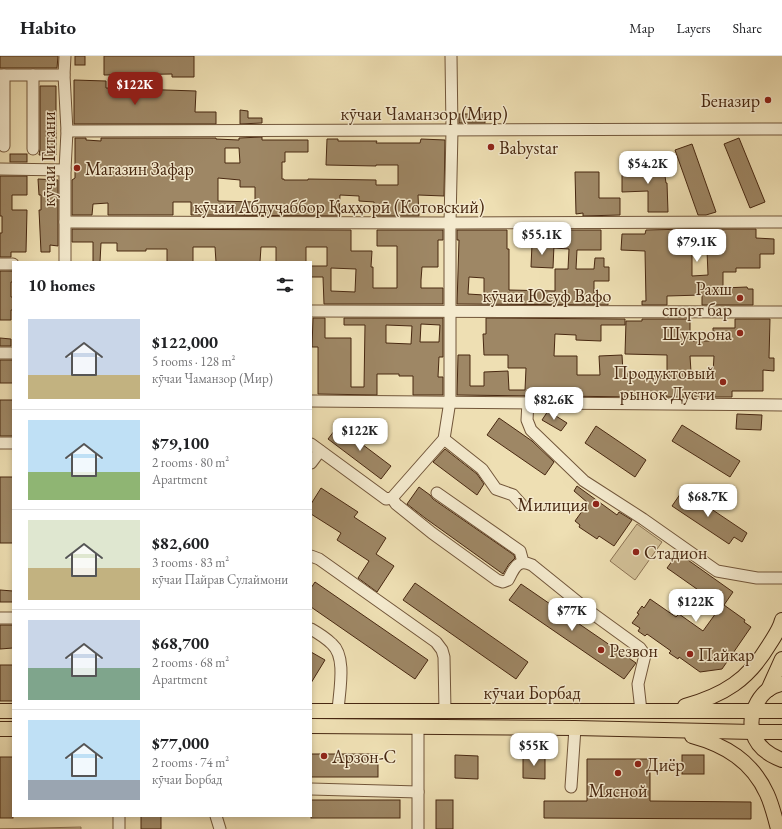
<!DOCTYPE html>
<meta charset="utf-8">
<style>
body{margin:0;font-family:"EB Garamond",serif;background:#f2f2f2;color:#202124;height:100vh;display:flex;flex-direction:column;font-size:15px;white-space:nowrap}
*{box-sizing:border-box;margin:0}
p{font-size:13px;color:#757577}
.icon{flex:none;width:22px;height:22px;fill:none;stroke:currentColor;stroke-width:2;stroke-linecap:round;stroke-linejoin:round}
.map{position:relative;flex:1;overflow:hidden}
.sheet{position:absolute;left:12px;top:205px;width:300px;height:556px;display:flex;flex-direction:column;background:#fff;border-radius:0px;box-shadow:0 2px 6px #0003}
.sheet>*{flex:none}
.price{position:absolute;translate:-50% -34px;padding:0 9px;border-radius:8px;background:#fff;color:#222;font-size:13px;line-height:26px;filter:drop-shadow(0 1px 2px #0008)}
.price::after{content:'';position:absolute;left:50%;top:24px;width:12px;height:9px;margin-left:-6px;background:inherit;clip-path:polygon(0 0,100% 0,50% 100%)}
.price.current{background:#8f2418;color:#fff}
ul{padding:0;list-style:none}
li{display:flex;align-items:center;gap:12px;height:100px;padding:0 16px}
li+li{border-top:1px solid #e0e0e0}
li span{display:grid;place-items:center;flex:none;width:112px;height:80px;border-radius:0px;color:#555}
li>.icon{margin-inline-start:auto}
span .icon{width:48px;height:48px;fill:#fffc;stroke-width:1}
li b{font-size:17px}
h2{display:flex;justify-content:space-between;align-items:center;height:48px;padding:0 16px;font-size:17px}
header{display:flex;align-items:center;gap:24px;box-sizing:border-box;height:56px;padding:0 20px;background:#fff;border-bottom:1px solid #e0e0e0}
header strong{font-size:19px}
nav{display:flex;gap:22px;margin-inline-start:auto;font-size:14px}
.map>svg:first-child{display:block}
.green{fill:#d2c097;stroke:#8d7454}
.building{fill:#9e8765;stroke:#482811;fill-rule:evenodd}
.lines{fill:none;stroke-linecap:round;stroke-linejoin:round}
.minor-casing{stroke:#72563a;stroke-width:13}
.major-casing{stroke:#482811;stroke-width:16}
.minor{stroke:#f4eace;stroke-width:11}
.major{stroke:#eedfb3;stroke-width:14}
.poi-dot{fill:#8f2418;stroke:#f4eace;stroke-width:1.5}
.labels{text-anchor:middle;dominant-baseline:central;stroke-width:3;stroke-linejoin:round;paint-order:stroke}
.poi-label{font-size:18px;fill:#482811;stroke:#f4eace;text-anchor:start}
.street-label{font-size:18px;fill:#482811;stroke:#f4eace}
</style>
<header>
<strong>Habito</strong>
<nav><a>Map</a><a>Layers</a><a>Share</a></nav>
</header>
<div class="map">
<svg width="782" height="773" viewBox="0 0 782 773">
<rect width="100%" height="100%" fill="#eedfb3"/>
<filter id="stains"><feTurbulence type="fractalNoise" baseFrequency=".005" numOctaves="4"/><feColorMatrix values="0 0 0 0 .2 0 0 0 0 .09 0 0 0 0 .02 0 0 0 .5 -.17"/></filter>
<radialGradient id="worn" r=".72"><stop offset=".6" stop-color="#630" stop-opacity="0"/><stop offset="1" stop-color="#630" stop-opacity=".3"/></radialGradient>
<g class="green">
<path d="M637 468 662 486 635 524 610 505Z"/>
<path d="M81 771V773H0Z"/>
</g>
<g class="building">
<path d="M0 0H58L57 12H0Z"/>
<rect x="75" y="0" width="10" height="9"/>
<path d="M104 0H194V21H172V18L104 19Z"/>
<path d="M74 24 106 25V32L196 35 195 56H216V68H74Z"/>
<path d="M40 30H56V99H39L40 93Z"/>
<path d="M240 54 248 55V62H262V67L240 68Z"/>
<rect x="459" y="58" width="26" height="9"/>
<path d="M262 81V84H308V96H285V106H282V123H284V124H308V123L376 124V129H398V109H376V110L326 109 327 83H338V85H377L376 87H420L421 83 445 84 444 140 418 139 419 160H375L374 146 359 145V140L340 139 339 160 191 159V146H173V159H108V147L93 148 92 159H72V124L75 122V82H86V84L101 85V82H216V83L239 84V82ZM225 92H239L240 107H225ZM218 122 240 124V131H255V146L218 145Z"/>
<path d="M739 82 765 146 750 152 724 88Z"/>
<path d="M692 88 716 156 706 159H698L675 94Z"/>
<rect x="10" y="98" width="17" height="8"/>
<path d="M655 103 659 114 664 113 666 127H667L668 156H648V135L622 136V113H629Z"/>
<path d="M575 116H599V142H620V159L583 160V157L576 158Z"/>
<path d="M0 120H27V139H12V154H27L26 196H11V201H0V177H2V160H0Z"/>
<path d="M38 123 58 124V190L50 189V196H41L39 154H41V139H39Z"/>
<path d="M72 173 351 174V195H372L371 211H373V232H397V190H377V174H443V184H438V211H422L421 224V232H443V248H324L323 221H311V210H327V191H306V206H276V191H261L260 206H216L215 191H193V206H167V193H146V195H117V187H101L100 206H93V186H72ZM331 212 356 213 355 236 331 235Z"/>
<path d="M691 173H756V182L774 183V198H760V212H736V216H723V232L747 231 748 233H753V249H702V239L667 240V249H642V245H646L645 195 621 194 622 178H645L646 174ZM707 194 708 219 692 220V195Z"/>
<path d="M457 174H507V193H509V234L555 235V213H568L569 193 554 192V174H601V194H577L576 213H594L595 202H604V211H609V225H594V243L608 244V249L457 248 459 184H457ZM469 221 484 222V239L468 238Z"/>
<path d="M532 188 554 189 553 212 531 211Z"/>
<path d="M0 215H13V226H11V241H13V254H11V264H0Z"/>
<path d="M313 262H325V282H351V331H364L365 269H344V262H443V301H439L438 321H443V339H413V320H399V318H377V339L318 338V291H312ZM421 268 440 269 439 286H420ZM386 269 412 270 411 288 386 287Z"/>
<path d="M486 262 625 263V269H601V285L576 284V279L555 278 554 300H577V319H600L599 300 622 299 623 316H639V319L667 320V299L625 298 626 265H642V263H690V285H713V272H735V263H770L769 302H774V315L763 314V335H732V341H666V338L640 337V341L553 340V338H536V340L457 339 458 299H470V330H484V316L508 315 509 334H525L526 312H508V299H484L483 278H486ZM690 300H714L713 317 691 316Z"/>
<path d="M0 282 11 283V290H0Z"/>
<rect x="0" y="304" width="13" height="23"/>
<rect x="0" y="344" width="13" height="36"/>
<path d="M548 355 567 367 561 375 542 364Z"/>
<path d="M737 358 762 359 761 374 736 373Z"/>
<path d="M499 362 532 385 554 406 545 419 487 379Z"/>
<path d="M682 369 740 405 730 421 672 385Z"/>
<path d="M338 370 391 410 381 423 328 383Z"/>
<path d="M596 370 646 404 635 421 585 387Z"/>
<path d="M445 393 477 418 484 428 477 439 433 406Z"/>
<rect x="0" y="421" width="13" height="66"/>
<path d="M577 430 617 459 619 456 632 464 614 490 599 480 597 483 579 471 580 469 575 465 588 447 574 435Z"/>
<path d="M419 431 430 439 433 443 514 499 515 502 509 508 503 518 425 462 407 448Z"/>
<path d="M321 432 358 456 354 461 386 482 376 498 394 510 377 536 358 522 369 505 337 484 341 477 311 458V448Z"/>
<path d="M683 434 747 477 742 486 734 481 729 488 672 450Z"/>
<path d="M678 497 733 536 724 549 745 564 744 566 751 571 722 613 700 616 679 601 678 603 669 597 671 595 647 578 645 580 638 575 640 572 632 567 639 558 637 557 642 550 644 552 650 543 676 561 679 558 703 575 721 550 667 512Z"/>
<path d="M315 526 428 604 415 623 311 551V532Z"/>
<path d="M415 527 528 606 516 623 403 544Z"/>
<path d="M521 528 636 607 624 623 509 544Z"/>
<path d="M0 534 13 535V546H0Z"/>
<path d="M0 569H13V592L0 593Z"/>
<path d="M311 596 325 604 311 627Z"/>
<rect x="0" y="609" width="13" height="36"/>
<rect x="311" y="698" width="67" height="23"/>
<path d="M455 699 478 700V723L455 722Z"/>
<path d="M523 699H545V723L523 722Z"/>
<rect x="682" y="699" width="22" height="19"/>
<rect x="0" y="701" width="13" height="61"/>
<path d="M587 703H650V745L751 746V763L544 762V745H587Z"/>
<rect x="311" y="744" width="89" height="18"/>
<rect x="436" y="744" width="17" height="29"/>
<rect x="141" y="760" width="20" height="13"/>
</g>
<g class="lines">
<defs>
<g id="minor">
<path d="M0 19H64"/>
<path d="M4 19V90"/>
<path d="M33 19V93"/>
<path d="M67 75 782 73"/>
<path d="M0 113 65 114"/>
<path d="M65 166 450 167 782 166"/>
<path d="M65 206V114L67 75 64 19 65 0"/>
<path d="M0 208H13"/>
<path d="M311 255 782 256"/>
<path d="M0 297H13"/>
<path d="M311 345 782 349"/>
<path d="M528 346 527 364 531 374 584 425 643 463 717 515 757 522H782"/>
<path d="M444 383 482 413 496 433 513 439 521 448"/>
<path d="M0 387H13"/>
<path d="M311 388 386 443 392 442 444 383 450 345V167L452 74 451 0"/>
<path d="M311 407 320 395"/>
<path d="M437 437 520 495 523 506"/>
<path d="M392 442 396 448 432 477 497 524 503 526 508 524C514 513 517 502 532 509L589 555 640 592 645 599 638 628 641 655"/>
<path d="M311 500 319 503 436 586 442 594 444 601 445 655"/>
<path d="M0 562H13"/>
<path d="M311 573C318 577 326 582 332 588 347 601 339 636 338 655"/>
<path d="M571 731 575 672"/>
<path d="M311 733 418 736"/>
<path d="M119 760V773"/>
<path d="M216 760 220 773"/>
<path d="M418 773V670"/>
</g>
<g id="major">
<path d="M782 628C761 631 747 657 753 677 757 691 769 699 782 704"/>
<path d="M768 634 782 603"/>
<path d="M685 650C724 639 748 624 769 589 774 581 780 573 782 564"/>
<path d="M0 655H13"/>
<path d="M311 655H782"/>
<path d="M311 670 575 672 753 676H782"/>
<path d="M0 673H13"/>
<path d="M692 680C725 689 752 705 767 738 772 749 775 761 778 773"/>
</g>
</defs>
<use href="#minor" class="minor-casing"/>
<use href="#major" class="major-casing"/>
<use href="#minor" class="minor"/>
<use href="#major" class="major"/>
</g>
<g class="poi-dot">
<circle cx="768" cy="44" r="4"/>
<circle cx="491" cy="91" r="4"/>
<circle cx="77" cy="112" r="4"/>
<circle cx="740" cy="242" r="4"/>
<circle cx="740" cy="277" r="4"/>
<circle cx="723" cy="326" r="4"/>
<circle cx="596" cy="448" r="4"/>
<circle cx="636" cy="496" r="4"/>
<circle cx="601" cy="594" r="4"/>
<circle cx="690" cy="598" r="4"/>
<circle cx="324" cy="700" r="4"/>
<circle cx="638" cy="708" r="4"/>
<circle cx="618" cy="717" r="4"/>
</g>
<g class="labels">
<g class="poi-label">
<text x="760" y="44" text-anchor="end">Беназир</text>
<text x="499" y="91">Babystar</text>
<text x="85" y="112">Магазин Зафар</text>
<text x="732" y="232" text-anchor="end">Рахш<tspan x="732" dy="21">спорт бар</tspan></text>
<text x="732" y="277" text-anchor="end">Шукрона</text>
<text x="715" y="316" text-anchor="end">Продуктовый<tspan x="715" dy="21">рынок Дусти</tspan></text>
<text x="588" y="448" text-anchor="end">Милиция</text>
<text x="644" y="496">Стадион</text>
<text x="609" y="594">Резвон</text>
<text x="698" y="598">Пайкар</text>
<text x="332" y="700">Арзон-С</text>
<text x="646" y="708">Диëр</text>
<text x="618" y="734" text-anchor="middle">Мясной</text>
</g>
<g class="street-label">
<text x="424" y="57">кӯчаи Чаманзор (Мир)</text>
<text transform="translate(48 103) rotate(-90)">кӯчаи Гитани</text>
<text x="339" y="150">кӯчаи Абдуҷаббор Қаҳҳорӣ (Котовский)</text>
<text x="547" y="239">кӯчаи Юсуф Вафо</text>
<text x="532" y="636">кӯчаи Борбад</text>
</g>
</g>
<rect width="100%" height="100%" filter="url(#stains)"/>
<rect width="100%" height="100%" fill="url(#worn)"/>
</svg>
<b class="price current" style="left:135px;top:50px">$122K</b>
<b class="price" style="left:648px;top:129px">$54.2K</b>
<b class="price" style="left:542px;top:200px">$55.1K</b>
<b class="price" style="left:697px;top:207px">$79.1K</b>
<b class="price" style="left:554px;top:365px">$82.6K</b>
<b class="price" style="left:360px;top:396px">$122K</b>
<b class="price" style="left:708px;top:462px">$68.7K</b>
<b class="price" style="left:696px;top:567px">$122K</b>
<b class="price" style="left:572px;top:576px">$77K</b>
<b class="price" style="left:534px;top:711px">$55K</b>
<section class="sheet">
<h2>10 homes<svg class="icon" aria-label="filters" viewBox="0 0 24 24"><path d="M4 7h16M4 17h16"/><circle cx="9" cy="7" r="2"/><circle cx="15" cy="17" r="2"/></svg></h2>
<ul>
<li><span style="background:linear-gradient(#c9d6e8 70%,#c2b280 0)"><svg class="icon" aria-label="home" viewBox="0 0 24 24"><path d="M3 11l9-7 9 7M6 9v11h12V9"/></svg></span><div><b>$122,000</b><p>5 rooms · 128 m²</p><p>кӯчаи Чаманзор (Мир)</p></div></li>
<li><span style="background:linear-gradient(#bfe0f5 65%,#8fb573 0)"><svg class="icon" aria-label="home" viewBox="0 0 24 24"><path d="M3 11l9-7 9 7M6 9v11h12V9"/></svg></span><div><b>$79,100</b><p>2 rooms · 80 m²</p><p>Apartment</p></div></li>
<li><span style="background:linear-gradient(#dfe7d0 60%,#c2b280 0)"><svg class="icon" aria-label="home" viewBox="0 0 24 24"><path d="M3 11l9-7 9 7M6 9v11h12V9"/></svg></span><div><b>$82,600</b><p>3 rooms · 83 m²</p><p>кӯчаи Пайрав Сулаймони</p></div></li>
<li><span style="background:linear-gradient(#c9d6e8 60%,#7fa58c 0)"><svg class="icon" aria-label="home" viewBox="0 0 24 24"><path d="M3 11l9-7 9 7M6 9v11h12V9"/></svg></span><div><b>$68,700</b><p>2 rooms · 68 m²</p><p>Apartment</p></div></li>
<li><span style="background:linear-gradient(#bfe0f5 75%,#9aa5b1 0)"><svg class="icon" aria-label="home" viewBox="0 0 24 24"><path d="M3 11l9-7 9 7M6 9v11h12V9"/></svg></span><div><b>$77,000</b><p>2 rooms · 74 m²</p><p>кӯчаи Борбад</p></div></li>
</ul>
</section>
</div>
